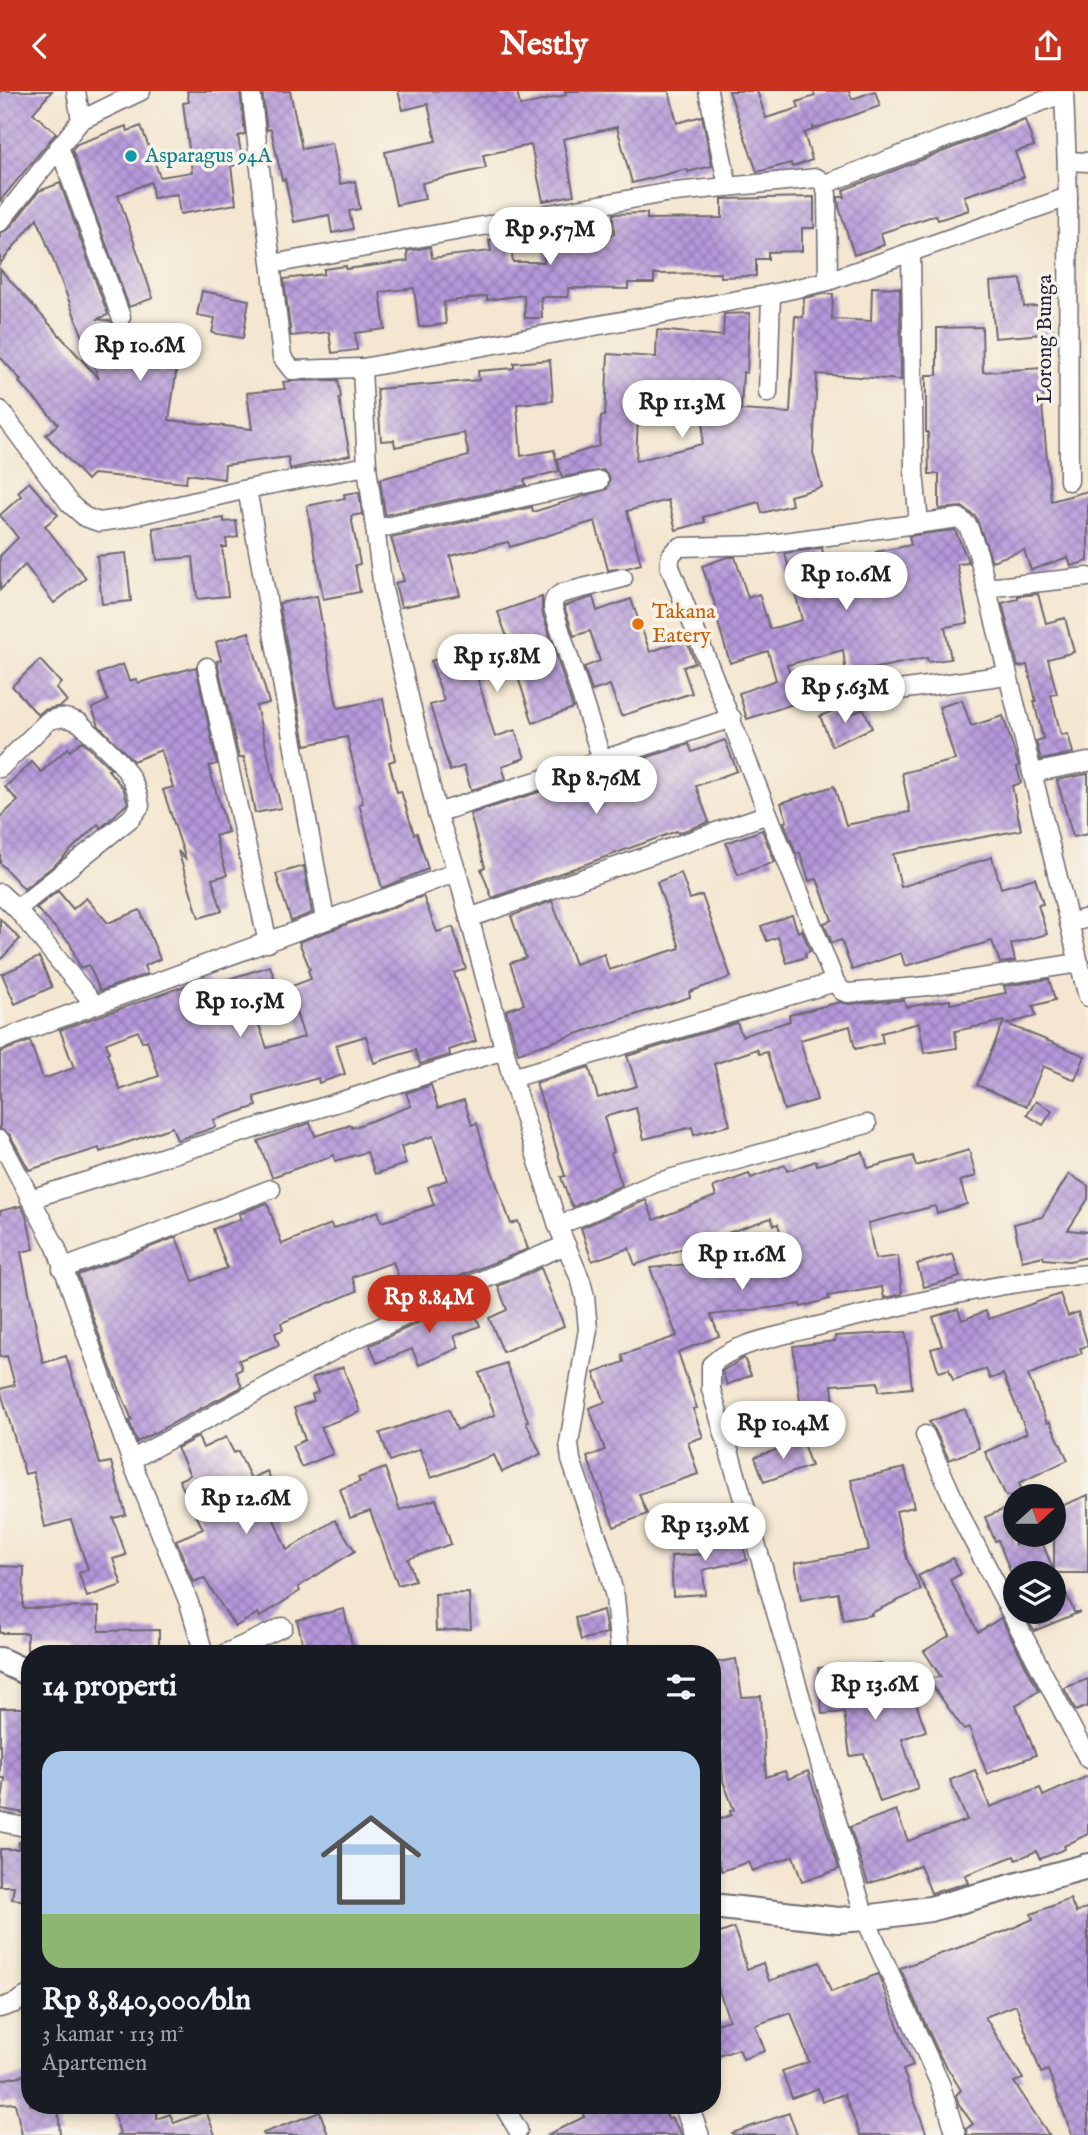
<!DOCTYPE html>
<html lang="id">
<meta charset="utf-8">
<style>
body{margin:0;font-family:"IM FELL English",serif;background:#20242c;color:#f1f3f6;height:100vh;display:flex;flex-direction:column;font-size:26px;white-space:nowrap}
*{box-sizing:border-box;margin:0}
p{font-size:23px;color:#9ea1a6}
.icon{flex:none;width:38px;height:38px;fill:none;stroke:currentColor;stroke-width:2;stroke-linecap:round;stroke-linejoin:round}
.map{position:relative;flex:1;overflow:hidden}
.side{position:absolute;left:21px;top:1554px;width:700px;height:469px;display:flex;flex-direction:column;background:#171b24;border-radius:28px;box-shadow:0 4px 10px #0003}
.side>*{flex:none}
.needle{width:46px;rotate:69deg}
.buttons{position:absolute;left:1003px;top:1393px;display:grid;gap:14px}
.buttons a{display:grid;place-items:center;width:63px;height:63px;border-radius:50%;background:#171b24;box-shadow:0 4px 10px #0003;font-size:35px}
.price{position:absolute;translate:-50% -60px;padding:0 16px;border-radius:24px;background:#fff;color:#222;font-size:23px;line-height:46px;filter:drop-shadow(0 2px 4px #0008)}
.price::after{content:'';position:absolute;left:50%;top:42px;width:21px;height:16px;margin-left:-10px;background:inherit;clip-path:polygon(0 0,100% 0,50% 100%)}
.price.on{background:#c8321e;color:#fff}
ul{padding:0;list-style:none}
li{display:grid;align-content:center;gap:14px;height:371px;padding:0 21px}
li+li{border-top:2px solid #363941}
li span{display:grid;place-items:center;height:217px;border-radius:21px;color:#555}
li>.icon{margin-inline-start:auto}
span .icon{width:126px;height:126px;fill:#fffc;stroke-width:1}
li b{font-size:30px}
h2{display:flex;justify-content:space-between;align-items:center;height:84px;padding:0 21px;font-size:30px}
header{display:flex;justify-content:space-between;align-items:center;height:91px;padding:0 21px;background:#c8321e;color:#fff;font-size:32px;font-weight:800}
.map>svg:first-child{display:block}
.building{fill:url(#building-cross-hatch);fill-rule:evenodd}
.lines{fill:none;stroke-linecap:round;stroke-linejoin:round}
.minor-casing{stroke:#6c676f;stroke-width:21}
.tertiary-casing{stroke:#6c676f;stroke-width:26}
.secondary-casing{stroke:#6c676f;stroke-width:28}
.minor{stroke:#fff;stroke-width:18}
.tertiary{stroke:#fff;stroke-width:23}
.secondary{stroke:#fff;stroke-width:24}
.culture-dot{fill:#0f9aa8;stroke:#f7f3e8;stroke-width:2.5}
.food-dot{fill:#e8710a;stroke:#f7f3e8;stroke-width:2.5}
.labels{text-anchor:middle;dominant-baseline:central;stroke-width:7;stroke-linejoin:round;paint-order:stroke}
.culture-label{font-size:21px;fill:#0d838f;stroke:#f7f3e8;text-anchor:start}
.street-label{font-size:21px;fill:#22223b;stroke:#f7f3e8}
.food-label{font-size:21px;fill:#c56008;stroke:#f7f3e8;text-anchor:start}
</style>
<header><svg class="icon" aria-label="back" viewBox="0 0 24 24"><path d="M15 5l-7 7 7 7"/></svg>Nestly<svg class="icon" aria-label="share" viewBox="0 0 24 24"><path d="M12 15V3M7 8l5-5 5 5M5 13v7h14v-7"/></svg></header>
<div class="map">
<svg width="1088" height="2044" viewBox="0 0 1088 2044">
<defs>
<pattern id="building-cross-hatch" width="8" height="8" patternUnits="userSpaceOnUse" patternTransform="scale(1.75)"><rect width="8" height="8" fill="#b598da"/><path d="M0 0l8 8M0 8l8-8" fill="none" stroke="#937cb2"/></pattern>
</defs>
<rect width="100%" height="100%" fill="#f7f3e8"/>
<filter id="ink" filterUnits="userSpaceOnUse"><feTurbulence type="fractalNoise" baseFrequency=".0143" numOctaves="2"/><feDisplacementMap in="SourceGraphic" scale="14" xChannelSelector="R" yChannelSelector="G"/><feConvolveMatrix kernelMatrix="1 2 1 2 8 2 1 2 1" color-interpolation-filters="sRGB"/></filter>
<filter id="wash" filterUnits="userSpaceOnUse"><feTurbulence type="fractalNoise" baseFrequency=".00686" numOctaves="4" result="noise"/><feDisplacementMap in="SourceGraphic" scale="28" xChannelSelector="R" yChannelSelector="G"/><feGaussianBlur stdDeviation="1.57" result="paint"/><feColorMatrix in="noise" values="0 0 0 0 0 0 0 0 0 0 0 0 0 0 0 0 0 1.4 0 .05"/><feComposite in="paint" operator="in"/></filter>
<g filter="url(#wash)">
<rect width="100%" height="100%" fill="#f4e6d0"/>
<g id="blocks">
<g class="building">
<path d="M0 0H52L33 22 56 42 0 110Z"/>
<path d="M187 0H240L245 43 238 45 243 73 231 75 236 113 180 123 177 103 153 107 151 91 118 104 153 207 129 216 72 59 77 53 126 35 128 40 141 35 160 86 192 81 183 12 189 11Z"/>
<path d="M262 0H290L302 58 332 52 340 93 355 90 360 118 349 120 353 138 332 142 329 124 294 131 285 88 282 89 271 38 267 39Z"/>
<path d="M398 0H517L520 15 566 4 565 0H669L677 32 702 25 712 75 688 81 687 78 632 92 617 36 563 48 574 104 543 110 531 54 483 64 486 77 422 92 425 108 396 114 385 61 436 50 428 13 403 19Z"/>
<path d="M729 0H757L766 27 799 17 797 11 815 5 813 0H849L852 8 875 0 880 15 814 38 813 35V39L804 42 812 69 792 76 791 72 757 81Z"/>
<path d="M1025 29 1034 55 1015 61 1024 86 964 105 969 119 938 129 936 124 881 142 884 154 854 164 839 116 838 106H845L843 99Z"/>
<path d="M60 92 108 224 97 228 110 230 120 237 130 233 148 235 145 257 179 262 169 329 252 338 247 302 285 298 283 291 290 290 338 289 341 306 339 307 350 364 290 378 288 366 225 374 224 388 187 383 186 392 93 383 87 389 46 344 58 333 19 291 21 289 0 266V178L99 288 37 127 0 173V142L9 138 39 100Z"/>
<path d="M814 106V137H802V160L768 161V168H756V185L720 186V182L654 183V192H628V198L568 197V206H541L542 227H525L524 204 487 209V205L444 211 446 233 419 236 414 197 380 201 385 238 355 242 357 259 332 262 329 241 291 245 284 188 324 183V178L346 175V178L408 170 407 160 430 156 432 167 491 160 489 149 510 146 513 171H544V160H568V143H614L613 123 647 122V128L722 127V108Z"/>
<path d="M1021 188 1024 216 1050 214 1053 242 995 247 990 191Z"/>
<path d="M872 196 900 197 901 289 817 283 813 362 822 396 790 405 792 414 762 422 759 411 703 426 705 431 676 439 668 409 627 420 641 473 627 477 608 479 595 430 510 456 508 451 450 465 460 504 401 516 395 492 404 490 391 447 532 416 533 421 607 398 610 387 603 379 562 386 557 368 599 355 601 325H605L608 263 656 266 657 239 723 245 724 223 750 222 747 282 743 281 741 319 790 322 795 225 803 226 804 207 823 203H833L832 228 871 230ZM639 304 705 308 702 353 636 370Z"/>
<path d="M202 200 249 209 243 247 212 242 215 227 197 224Z"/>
<path d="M982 236 983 281 1042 277 1044 314H1042L1051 410 1088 400V470L1071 475 1068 466 1031 479 1024 459 992 470 976 426 962 416 939 418V383H929L928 341H926V284H937V237Z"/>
<path d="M550 269 553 310 517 313 521 365 554 359 559 380 524 389 526 394 385 424 380 388 469 365 464 342 395 356 394 349 381 350 377 298 479 289 478 280 514 277V272Z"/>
<path d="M29 391 58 424 45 435 86 487 54 512 25 474 0 499V465L18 447 0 424 21 405 18 401Z"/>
<path d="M359 401 362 423 351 425 360 473 355 474 360 501 323 508 307 415 345 407 344 403Z"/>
<path d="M224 427V431L236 430 238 446 226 448 227 456H222L228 505 197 508 193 466 157 469 153 437Z"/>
<path d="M955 439 969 472 957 473 968 532 945 536 951 568 928 571 927 567 846 583 843 559 787 574 799 611 747 628 739 602 776 589 768 560 730 572 714 518 716 517 702 475 727 466H735L748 507 759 503 770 538 802 529 785 462 822 457 825 471 844 466 846 477 878 470 876 461 911 454 909 445Z"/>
<path d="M126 462 131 510 102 513 97 465Z"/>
<path d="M1038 503 1046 532 1065 527 1074 561 1048 568 1057 603 1051 604 1061 644 1068 643 1073 662 1041 669 1036 650 1043 648 1034 610H1036L1027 574 1018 576 1002 512 1018 508V505Z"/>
<path d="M317 505 337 615 338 617 383 608 395 669 389 671 397 701 401 700 414 743 417 742 428 778 382 797 359 713 363 712 347 646 305 654 279 512Z"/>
<path d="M542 506V520L573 617 533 632 515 577 478 588 495 646 515 639 525 667 502 675 506 688 471 699 464 675 450 680 430 614 444 610 431 570 507 546 498 521Z"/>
<path d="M593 506 597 520 631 508 650 561 686 548 695 572 683 576 692 602 621 625 610 594 592 600 584 576 600 570 590 540 574 545 564 515Z"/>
<path d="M249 541 269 612 256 615 281 717 255 722 244 666 239 667 217 570 221 569 216 551Z"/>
<path d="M40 569 61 592 56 597 67 610 61 615 44 619 38 624 12 595Z"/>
<path d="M123 573 129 590 136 588 138 592 196 576 217 673 209 675V677L228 741 215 745 227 784 212 788 222 820 199 827 178 760 186 769 163 699 173 696 161 659 133 670 99 635 92 617 108 610 98 583Z"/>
<path d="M962 609 971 635 1003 625 1019 675 1017 676 1021 692 1012 695 1021 739 893 763 901 796 992 766 1001 797 1035 787 1043 813 1038 814 1047 843 1011 853 1015 870 1000 872 992 850 905 875 901 862 852 879 841 849 832 852 824 832 832 829 817 788 809 790 800 762 796 763 784 731 787 730 781 712 834 695 846 734 910 721 902 682 955 669 939 616Z"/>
<path d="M840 617 843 626 864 618 872 637 832 655 820 625Z"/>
<path d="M725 649 737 680 696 695 709 731 678 742 677 740 492 807 481 778 485 776 470 723 689 653 692 661Z"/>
<path d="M82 650 111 678 108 679 123 697 128 712 101 737 98 733 56 773 24 798 0 772V726L18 710 5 696 32 671 41 681 68 657 70 660Z"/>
<path d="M1088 683V743L1073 746 1057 689Z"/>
<path d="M762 739 775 771 738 784 726 752Z"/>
<path d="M304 775 312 822 291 830 276 783Z"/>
<path d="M681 782 690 808 702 804 731 886 689 901 690 906 518 962 506 919 524 913 510 872 526 867 511 825 552 810 575 873 604 863 609 879 680 857 657 791Z"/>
<path d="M58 800 73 818 86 807 108 832 140 819 160 868 144 875 147 883 100 900 89 874 80 877 70 852 36 817Z"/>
<path d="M423 805 437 841 453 836 466 878 454 882 476 950 449 959 450 964 420 973 415 959 374 972 366 945 336 954 345 983 319 992 318 987 254 1006 257 1015 213 1029 216 1036 177 1049 172 1036 100 1061 99 1057 29 1079 10 1044 0 1038V961L30 950 43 988 74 977 60 939 207 887 210 894 270 875 279 900 311 888 308 879 310 878 299 851ZM294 915 304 946 267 957 257 928ZM138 940 142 951 147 949 159 985 120 999 107 962 109 961 106 952Z"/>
<path d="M792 824 798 841 802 839 810 860 805 862 806 866 787 872 778 846 767 850 761 835Z"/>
<path d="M0 828 20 848 0 869Z"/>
<path d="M39 866 52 896 15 913 2 883Z"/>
<path d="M1049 888 1055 909 1033 915 1036 925 1007 933 1085 965 1075 989 1043 975 1027 1015 977 994 1004 930 955 940 957 957 924 962 919 932 881 942 883 952 855 958 850 935 800 949 817 1009 784 1019 767 961 759 963 757 958 714 973 730 1034 694 1044 692 1036 644 1048 636 1017 604 1026 614 1061 611 1062 622 1094 573 1116 569 1109 561 1086 565 1085 536 992 589 976 598 1007 637 995 627 965 737 932 742 945 790 930 789 924 840 911 849 913 904 909 906 916 950 909V913L1006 902 1004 895Z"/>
<path d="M431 994 438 1017 464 1009 472 1034 477 1032 484 1058 511 1133 518 1130 528 1158 460 1185 408 1211 393 1171 352 1186 357 1200 281 1232 283 1239 275 1242 279 1254 239 1269 242 1278 236 1281 242 1296 137 1351 129 1330 132 1329 111 1278 78 1184 176 1146 193 1190 227 1177 213 1138 241 1128 239 1123 267 1112 282 1153 331 1133 333 1138 378 1120 382 1131 434 1114 428 1096 447 1089 433 1045 401 1056 406 1073 375 1083 367 1061 335 1070 334 1064 272 1086 258 1050 310 1032 315 1045 351 1034 352 1037 411 1015 406 1002Z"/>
<path d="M1036 1010 1052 1020 1043 1034 1027 1024Z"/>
<path d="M969 1059 976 1085 960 1090 967 1113 937 1122 935 1115 868 1132 875 1168 898 1165 902 1203 884 1207 882 1196 828 1205 829 1208 801 1216 800 1213 711 1224 719 1245 678 1261 697 1317 693 1318 703 1346 688 1351 698 1383 639 1403 647 1423 614 1436 587 1366 605 1359 589 1317 605 1311 594 1282 624 1271 622 1264 677 1245 650 1177 745 1167 746 1177 789 1172 778 1133 774 1134 771 1127 635 1174 629 1157 592 1170 581 1137 646 1109 654 1129 716 1105 713 1096 749 1083 751 1087 785 1074 787 1080 816 1070 817 1074 863 1061 868 1077 913 1065 916 1075Z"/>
<path d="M1069 1083 1088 1095V1108L1068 1139 1088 1141V1166L1069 1170 1044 1168 1043 1165 1022 1170 1014 1133 1042 1126Z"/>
<path d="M21 1115 26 1124 34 1158 21 1161 43 1272 66 1265 100 1373 111 1371 126 1424 113 1427 126 1464 113 1468 122 1494 87 1506 79 1482 88 1478 71 1429 45 1436 33 1381 25 1383 0 1298 15 1294 7 1265 0 1266V1120Z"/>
<path d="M953 1163 960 1186 924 1196 917 1173Z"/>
<path d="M541 1177 564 1235 503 1261 489 1227 507 1219 498 1195Z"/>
<path d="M1060 1203 1068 1225 1078 1221 1088 1255 1080 1257 1082 1262 1028 1284 1047 1332 1050 1331 1068 1369 1019 1392 1024 1405H1006L985 1361 1027 1342 1003 1283 990 1288 986 1278 953 1289 949 1278 939 1281 931 1258 942 1255 933 1226 958 1218 962 1229 986 1220 989 1228Z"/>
<path d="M469 1208 480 1235 454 1245 459 1257 419 1274 412 1258 377 1272 370 1254Z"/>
<path d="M906 1241 912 1297 879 1300 878 1291 832 1294 834 1314 801 1318 793 1255 835 1250V1245Z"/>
<path d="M744 1267 751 1284 727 1294 722 1280Z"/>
<path d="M506 1272 528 1330 526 1331 541 1363 502 1381 494 1364 431 1387 420 1358 390 1370 380 1342 449 1318 457 1339 495 1324 479 1282Z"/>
<path d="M343 1276 360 1321 321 1336 333 1363 301 1376 292 1355 305 1349 294 1317 314 1310 312 1304 318 1301 312 1287Z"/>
<path d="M965 1318 979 1357 949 1369 935 1339 929 1331Z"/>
<path d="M198 1346 203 1357 226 1346 234 1362 238 1360 251 1388 267 1380 274 1395 262 1401 287 1459 335 1429 355 1460 298 1496 300 1500 260 1526 258 1522 235 1536 204 1487 193 1491 176 1449 203 1438 179 1389 190 1384 177 1357Z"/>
<path d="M802 1350 811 1375 764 1391 755 1366Z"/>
<path d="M385 1377 400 1419 436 1408 451 1453 408 1468 415 1489 398 1494 370 1420 350 1427 340 1398 360 1391 358 1387Z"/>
<path d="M905 1377 914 1416 896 1420 907 1468 921 1499 871 1522 872 1524 843 1529 838 1502 801 1509 795 1472 869 1459 851 1389Z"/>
<path d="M1088 1404V1482H1015L1014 1490 998 1449 995 1450 985 1426 1015 1414V1453L1039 1444 1054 1480V1418Z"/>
<path d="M739 1439 747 1469 703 1479 705 1503 673 1505 671 1465 706 1463 703 1448Z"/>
<path d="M953 1467 961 1483 950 1489 978 1541 1001 1527 1039 1600 1016 1614 1036 1664 987 1683 969 1636 964 1639 927 1587 941 1586 924 1560 950 1544 918 1485Z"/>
<path d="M0 1475 24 1476 23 1517 99 1516V1540L159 1539V1563H71V1557L27 1559V1542H0Z"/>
<path d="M469 1502 471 1538 436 1540 435 1503Z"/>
<path d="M1066 1502 1074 1521H1080L1034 1540 1023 1521H1054V1508Z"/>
<path d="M344 1518 354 1563H305L297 1529Z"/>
<path d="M603 1519 607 1542 581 1549 575 1527Z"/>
<path d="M736 1568 742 1606 761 1605 766 1686 785 1680 788 1688 808 1680 839 1778 802 1791 793 1765 752 1780 748 1771 722 1780 718 1769 712 1772V1731L731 1724 730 1720 734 1719 723 1690 720 1642 714 1606H712V1572Z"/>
<path d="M881 1572 883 1594 908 1590 926 1640 902 1648 918 1698 880 1711 864 1663 850 1665 844 1621 822 1623 818 1577Z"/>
<path d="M1088 1588V1615L1076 1620 1064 1597Z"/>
<path d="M0 1617H30V1683L25 1722 1 1718 5 1687H0Z"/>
<path d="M975 1679 990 1716 1040 1697 1043 1705 1088 1685V1743L1064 1755 1065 1758 1040 1768 1036 1760 1016 1769 1014 1765 965 1784 968 1792 931 1802 920 1774 868 1793 850 1736 896 1719 908 1750 967 1729 950 1689Z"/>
<path d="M19 1751 30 1752V1810L12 1808 14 1795H0V1758H18Z"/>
<path d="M1070 1808 1076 1822 1088 1816V2044H1072L1048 1979 1041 1982 1016 1914 985 1926 1023 1988 1014 1991 1049 2044H967L966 2038 973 2033 959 2014 956 2004 961 1999 940 1965 900 1877 1006 1840 1033 1828 1031 1823Z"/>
<path d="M734 1837 747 1878 763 1872 769 1890 820 1871 831 1901 878 1883 913 1975 903 1979 927 2044H860L844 2003 822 2011 818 1997 792 2007 782 1980 809 1971 791 1922 755 1934 765 1960 743 1968 739 1958 712 1967V1934L729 1929 718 1897 712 1899V1845Z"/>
<path d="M30 1983V2014H58L60 2044H22L15 2012 0 2013V1989Z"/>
<path d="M110 2014H157V2028L170 2023 174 2032 206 2020 215 2044H118L120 2042Z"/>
<path d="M580 2014H663L668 2028 671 2026 682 2044H547L584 2026Z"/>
<path d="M320 2021 328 2044H264L263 2042Z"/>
<path d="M789 2022 797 2044H733L732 2042Z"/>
</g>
</g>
</g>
<g filter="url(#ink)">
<use href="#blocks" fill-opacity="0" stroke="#6c676f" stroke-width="2"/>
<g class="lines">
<defs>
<g id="minor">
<path d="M76 0 81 29"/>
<path d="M251 0 282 266 292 279 362 277"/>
<path d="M708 0 728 96"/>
<path d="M59 56 121 226"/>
<path d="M1067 70 1088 71"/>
<path d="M825 93 1064 2"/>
<path d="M1068 106 1069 390"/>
<path d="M0 131 81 29 141 0"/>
<path d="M911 162 914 381 919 432"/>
<path d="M272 173 665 102 817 87 825 93 827 104 828 190"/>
<path d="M768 302 771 203"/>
<path d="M0 319 70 413 85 426 99 431 121 428 247 398 367 375"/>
<path d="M247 398 325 828"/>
<path d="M959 427 968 435 978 462 1079 872 928 895 848 902 842 900 835 891 670 476C669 466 671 461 680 456L763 454Z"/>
<path d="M376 438 599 390"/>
<path d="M986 497 1088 486"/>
<path d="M207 576 268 852"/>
<path d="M899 599 1007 584"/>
<path d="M602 669 553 517C553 509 555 505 563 502L623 487"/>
<path d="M0 677 48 630C60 625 68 626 80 632 105 657 136 678 140 715L131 727 17 818"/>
<path d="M1032 682 1088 671"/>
<path d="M437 722 732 627"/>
<path d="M0 802 17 818 94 913"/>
<path d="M469 827 768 723"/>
<path d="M1069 832 1088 827"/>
<path d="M1079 872 1088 906"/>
<path d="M0 949 457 781"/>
<path d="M512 987 835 891"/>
<path d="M0 1049 56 1156 131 1369 189 1512 204 1563"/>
<path d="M30 1108 504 959"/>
<path d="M558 1135 655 1092 867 1033"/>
<path d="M62 1178 271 1098"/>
<path d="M925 1344 966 1436 1088 1668"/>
<path d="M131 1369 349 1251 480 1190 566 1154"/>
<path d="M224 1563 283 1536"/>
<path d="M620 1563 615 1506 607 1475 571 1369 569 1352 588 1238 585 1206 581 1190 558 1135 512 987 457 781 437 722 383 498 367 375 362 277 771 203 828 190 1068 106 1064 0"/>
<path d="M0 1731 30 1737"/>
<path d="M0 1917 15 1912 30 1903"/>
<path d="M503 2014 518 2039"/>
<path d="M956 2044 941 1995 865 1827 711 1298V1274C736 1251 778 1246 810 1237 901 1214 994 1192 1088 1183"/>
</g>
<path id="tertiary" d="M686 2014 697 2044"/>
<g id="secondary">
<path d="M0 1569 30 1583"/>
<path d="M712 1815 838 1829 865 1827 930 1818 1088 1775"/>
</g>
</defs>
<use href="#minor" class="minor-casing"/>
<use href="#tertiary" class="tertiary-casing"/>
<use href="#secondary" class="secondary-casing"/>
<use href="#minor" class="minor"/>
<use href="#tertiary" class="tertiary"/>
<use href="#secondary" class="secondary"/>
</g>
</g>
<circle class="culture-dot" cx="131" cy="65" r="7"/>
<circle class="food-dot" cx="638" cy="533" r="7"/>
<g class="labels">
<g class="culture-label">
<text x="145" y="65">Asparagus 94A</text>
</g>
<g class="street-label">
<text transform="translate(1045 248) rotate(-90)">Lorong Bunga</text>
</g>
<g class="food-label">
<text x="652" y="521">Takana<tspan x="652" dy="24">Eatery</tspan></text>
</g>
</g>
</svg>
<div class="buttons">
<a><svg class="needle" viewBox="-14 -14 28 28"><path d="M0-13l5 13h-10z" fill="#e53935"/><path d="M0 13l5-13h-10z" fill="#9ea1a6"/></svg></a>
<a><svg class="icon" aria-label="layers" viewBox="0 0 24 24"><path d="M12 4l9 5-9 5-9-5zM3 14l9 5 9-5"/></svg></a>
</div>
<b class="price" style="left:550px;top:176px">Rp 9.57M</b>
<b class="price" style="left:140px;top:292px">Rp 10.6M</b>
<b class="price" style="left:682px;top:349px">Rp 11.3M</b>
<b class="price" style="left:846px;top:521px">Rp 10.6M</b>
<b class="price" style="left:497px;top:603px">Rp 15.8M</b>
<b class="price" style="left:845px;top:634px">Rp 5.63M</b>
<b class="price" style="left:596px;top:725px">Rp 8.76M</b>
<b class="price" style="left:240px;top:948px">Rp 10.5M</b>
<b class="price" style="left:742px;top:1201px">Rp 11.6M</b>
<b class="price on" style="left:429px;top:1244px">Rp 8.84M</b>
<b class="price" style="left:783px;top:1370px">Rp 10.4M</b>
<b class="price" style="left:246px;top:1445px">Rp 12.6M</b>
<b class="price" style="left:705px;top:1472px">Rp 13.9M</b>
<b class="price" style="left:875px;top:1631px">Rp 13.6M</b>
<section class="side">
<h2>14 properti<svg class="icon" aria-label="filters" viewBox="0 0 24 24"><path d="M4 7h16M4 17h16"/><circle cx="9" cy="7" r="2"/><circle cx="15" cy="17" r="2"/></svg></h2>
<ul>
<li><span style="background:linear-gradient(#a9c7e8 75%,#8fb573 0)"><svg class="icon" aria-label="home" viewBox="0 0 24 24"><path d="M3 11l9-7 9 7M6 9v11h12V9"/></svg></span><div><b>Rp 8,840,000/bln</b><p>3 kamar · 113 m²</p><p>Apartemen</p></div></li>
</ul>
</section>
</div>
